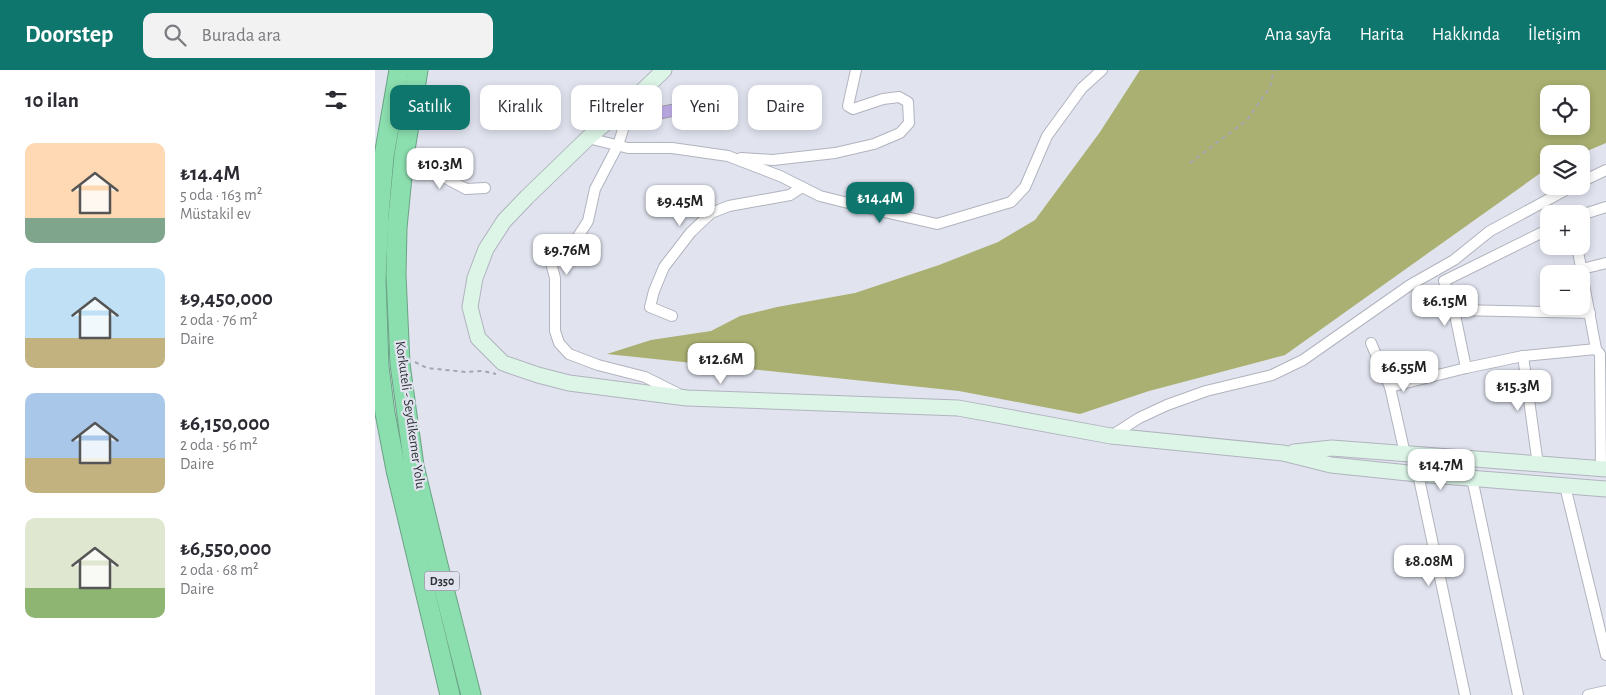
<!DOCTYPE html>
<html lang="tr">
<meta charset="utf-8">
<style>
body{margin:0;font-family:"Alegreya Sans",sans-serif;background:#f2f2f3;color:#2b2b33;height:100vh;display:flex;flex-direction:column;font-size:19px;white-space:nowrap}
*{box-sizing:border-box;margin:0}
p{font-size:16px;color:#7c7c81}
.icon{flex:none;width:28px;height:28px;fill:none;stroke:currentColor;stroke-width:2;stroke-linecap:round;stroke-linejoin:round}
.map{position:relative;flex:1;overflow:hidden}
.side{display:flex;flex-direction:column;background:#fff;width:375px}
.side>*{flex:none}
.top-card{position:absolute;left:15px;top:15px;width:475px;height:45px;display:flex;gap:10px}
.controls{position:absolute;left:1165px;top:15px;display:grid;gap:10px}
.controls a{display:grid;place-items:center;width:50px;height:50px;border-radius:10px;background:#fff;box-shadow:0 2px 8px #0003;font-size:25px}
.price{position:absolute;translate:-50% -42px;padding:0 11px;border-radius:10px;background:#fff;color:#222;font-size:16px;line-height:32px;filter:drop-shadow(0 1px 2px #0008)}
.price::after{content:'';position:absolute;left:50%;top:30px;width:15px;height:11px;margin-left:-8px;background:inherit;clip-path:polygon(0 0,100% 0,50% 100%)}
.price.active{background:#0f766e;color:#fff}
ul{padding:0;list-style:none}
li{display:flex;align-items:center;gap:15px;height:125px;padding:0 25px}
li span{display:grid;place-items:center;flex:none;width:140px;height:100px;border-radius:10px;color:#555}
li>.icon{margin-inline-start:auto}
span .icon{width:60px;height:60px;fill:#fffc;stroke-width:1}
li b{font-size:21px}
h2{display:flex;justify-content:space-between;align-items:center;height:60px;padding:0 25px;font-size:21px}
.pill{padding:0 18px;border-radius:10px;background:#fff;box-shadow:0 2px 8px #0003;font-size:18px;line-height:45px}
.pill.active{background:#0f766e;color:#fff}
header{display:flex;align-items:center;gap:30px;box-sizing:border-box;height:70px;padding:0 25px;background:#0f766e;color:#fff}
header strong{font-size:24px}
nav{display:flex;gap:28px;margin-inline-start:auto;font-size:18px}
.search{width:350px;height:45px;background:#f2f2f3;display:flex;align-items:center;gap:12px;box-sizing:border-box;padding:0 18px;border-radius:10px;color:#7c7c81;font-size:19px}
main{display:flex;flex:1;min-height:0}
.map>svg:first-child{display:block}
.forest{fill:#aab071;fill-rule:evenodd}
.building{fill:#c0aee9;stroke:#a2a0aa}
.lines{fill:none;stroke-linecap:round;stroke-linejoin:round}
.street-casing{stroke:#b1b3be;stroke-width:12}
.secondary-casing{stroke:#b1b3be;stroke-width:17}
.highway-casing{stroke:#6ca285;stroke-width:21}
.path{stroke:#a3a6af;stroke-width:2;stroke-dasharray:4 4;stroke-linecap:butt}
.street{stroke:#fff;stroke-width:10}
.secondary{stroke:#dcf5e7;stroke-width:15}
.highway{stroke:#8bdfaf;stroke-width:19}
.labels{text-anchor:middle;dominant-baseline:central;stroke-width:4.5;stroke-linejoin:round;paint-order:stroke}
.shield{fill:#e1e4ef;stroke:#66676e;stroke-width:1}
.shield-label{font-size:12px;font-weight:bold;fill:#313237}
.street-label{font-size:14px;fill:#313237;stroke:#e1e4ef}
</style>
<header>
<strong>Doorstep</strong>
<div class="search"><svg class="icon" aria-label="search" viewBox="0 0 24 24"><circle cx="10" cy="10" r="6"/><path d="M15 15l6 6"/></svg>Burada ara</div>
<nav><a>Ana sayfa</a><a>Harita</a><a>Hakkında</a><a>İletişim</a></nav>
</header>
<main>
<section class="side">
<h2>10 ilan<svg class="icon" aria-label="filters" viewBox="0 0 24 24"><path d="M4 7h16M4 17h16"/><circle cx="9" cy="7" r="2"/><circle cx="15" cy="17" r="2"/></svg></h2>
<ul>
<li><span style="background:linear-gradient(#ffd9b3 75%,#7fa58c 0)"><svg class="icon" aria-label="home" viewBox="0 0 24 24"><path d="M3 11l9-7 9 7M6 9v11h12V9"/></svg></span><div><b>₺14.4M</b><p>5 oda · 163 m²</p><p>Müstakil ev</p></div></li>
<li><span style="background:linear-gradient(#bfe0f5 70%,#c2b280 0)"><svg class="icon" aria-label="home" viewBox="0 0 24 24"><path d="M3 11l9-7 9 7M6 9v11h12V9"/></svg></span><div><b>₺9,450,000</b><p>2 oda · 76 m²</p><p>Daire</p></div></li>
<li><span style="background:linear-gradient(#a9c7e8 65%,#c2b280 0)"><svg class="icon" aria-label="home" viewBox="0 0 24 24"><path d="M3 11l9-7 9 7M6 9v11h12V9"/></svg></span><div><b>₺6,150,000</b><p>2 oda · 56 m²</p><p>Daire</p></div></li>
<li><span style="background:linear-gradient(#dfe7d0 70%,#8fb573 0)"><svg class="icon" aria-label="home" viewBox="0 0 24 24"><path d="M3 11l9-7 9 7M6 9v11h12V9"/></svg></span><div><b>₺6,550,000</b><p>2 oda · 68 m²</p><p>Daire</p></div></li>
</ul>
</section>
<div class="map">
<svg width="1231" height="625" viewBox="0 0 1231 625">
<rect width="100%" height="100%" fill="#e1e4ef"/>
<path class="forest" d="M765 0H1231V73L1205 84H1174V97L910 285 774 321 705 344 584 321 232 284 276 270 336 261 365 246 402 237 480 223 564 195 623 172 660 150 725 62ZM1174 24H1206V56H1174Z"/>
<path class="building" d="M298 34 300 46 281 50 278 38Z"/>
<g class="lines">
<defs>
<g id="street">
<path d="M257 32 243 75 220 119 213 151 202 168 185 177 175 189 180 208V261L184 273 194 284 223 295 270 307 302 323"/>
<path d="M213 68 253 78H297L353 86 405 106 445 126 505 141 562 154 636 132 650 117 672 66 707 18 727 0"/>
<path d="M29 86 91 119 110 118"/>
<path d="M366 88 398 90 460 83 499 74 525 63 534 53 533 32 524 27 508 29 478 39 473 36 481 0"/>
<path d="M1206 112 1231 100"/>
<path d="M1206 145 1231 137"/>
<path d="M1202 176 1221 279 1225 284 1226 399"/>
<path d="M1207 199 1231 193"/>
<path d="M1079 240 1215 243"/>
<path d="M297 246 275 237 279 221 289 197 316 162 336 143 354 136 415 125 427 117"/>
<path d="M996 273 1015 317 1030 384"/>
<path d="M1148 286 1163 395"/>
<path d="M1091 298 1079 240 1069 211 1174 159"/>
<path d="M1015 317 1091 298 1148 286 1221 279"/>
<path d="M736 366 764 348 792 335 831 321 897 305 928 290 1035 215 1079 190 1115 161 1198 116"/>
<path d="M1043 404 1090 625"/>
<path d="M1097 408 1143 625"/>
<path d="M1190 416 1231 585"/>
<path d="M1213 625 1231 621"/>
</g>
<g id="secondary">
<path d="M289 0 257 31 213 68 152 127 129 151 111 179 100 208 95 237 103 268 128 293 163 305 194 313 312 328 583 338 736 366 908 383 956 395 1043 404 1231 419"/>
<path d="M919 382 957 378 1231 399"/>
</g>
<g id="highway">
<path d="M24 0 9 86 4 144 1 210 4 297 10 343 21 400 75 625"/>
<path d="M43 0 29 86 22 158 21 205 25 294 39 396 63 495 96 625"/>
</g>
</defs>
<use href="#street" class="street-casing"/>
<use href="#secondary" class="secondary-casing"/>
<use href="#highway" class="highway-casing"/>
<g class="path">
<path d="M815 93 872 50 895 17 899 0"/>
<path d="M40 292 52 298 91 302 108 301 121 304"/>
</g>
<use href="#street" class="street"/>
<use href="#secondary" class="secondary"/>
<use href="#highway" class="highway"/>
</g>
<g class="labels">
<rect class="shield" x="49.5" y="501.5" width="35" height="19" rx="4"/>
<g class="shield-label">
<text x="67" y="511">D350</text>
</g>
<g class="street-label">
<text transform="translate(35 345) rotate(82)">Korkuteli - Seydikemer Yolu</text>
</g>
</g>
</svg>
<div class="controls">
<a><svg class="icon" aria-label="locate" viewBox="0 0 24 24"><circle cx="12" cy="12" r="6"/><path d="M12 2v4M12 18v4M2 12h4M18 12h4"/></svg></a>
<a><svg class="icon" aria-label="layers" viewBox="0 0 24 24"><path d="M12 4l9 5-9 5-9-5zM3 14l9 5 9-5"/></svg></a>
<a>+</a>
<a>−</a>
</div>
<b class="price" style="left:65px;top:120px">₺10.3M</b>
<b class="price active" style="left:505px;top:154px">₺14.4M</b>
<b class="price" style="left:305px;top:157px">₺9.45M</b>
<b class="price" style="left:192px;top:206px">₺9.76M</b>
<b class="price" style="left:1070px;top:257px">₺6.15M</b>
<b class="price" style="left:346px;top:315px">₺12.6M</b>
<b class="price" style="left:1029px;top:323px">₺6.55M</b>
<b class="price" style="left:1143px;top:342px">₺15.3M</b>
<b class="price" style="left:1066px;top:421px">₺14.7M</b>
<b class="price" style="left:1054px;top:517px">₺8.08M</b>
<div class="top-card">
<a class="pill active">Satılık</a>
<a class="pill">Kiralık</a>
<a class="pill">Filtreler</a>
<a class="pill">Yeni</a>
<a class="pill">Daire</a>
</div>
</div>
</main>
